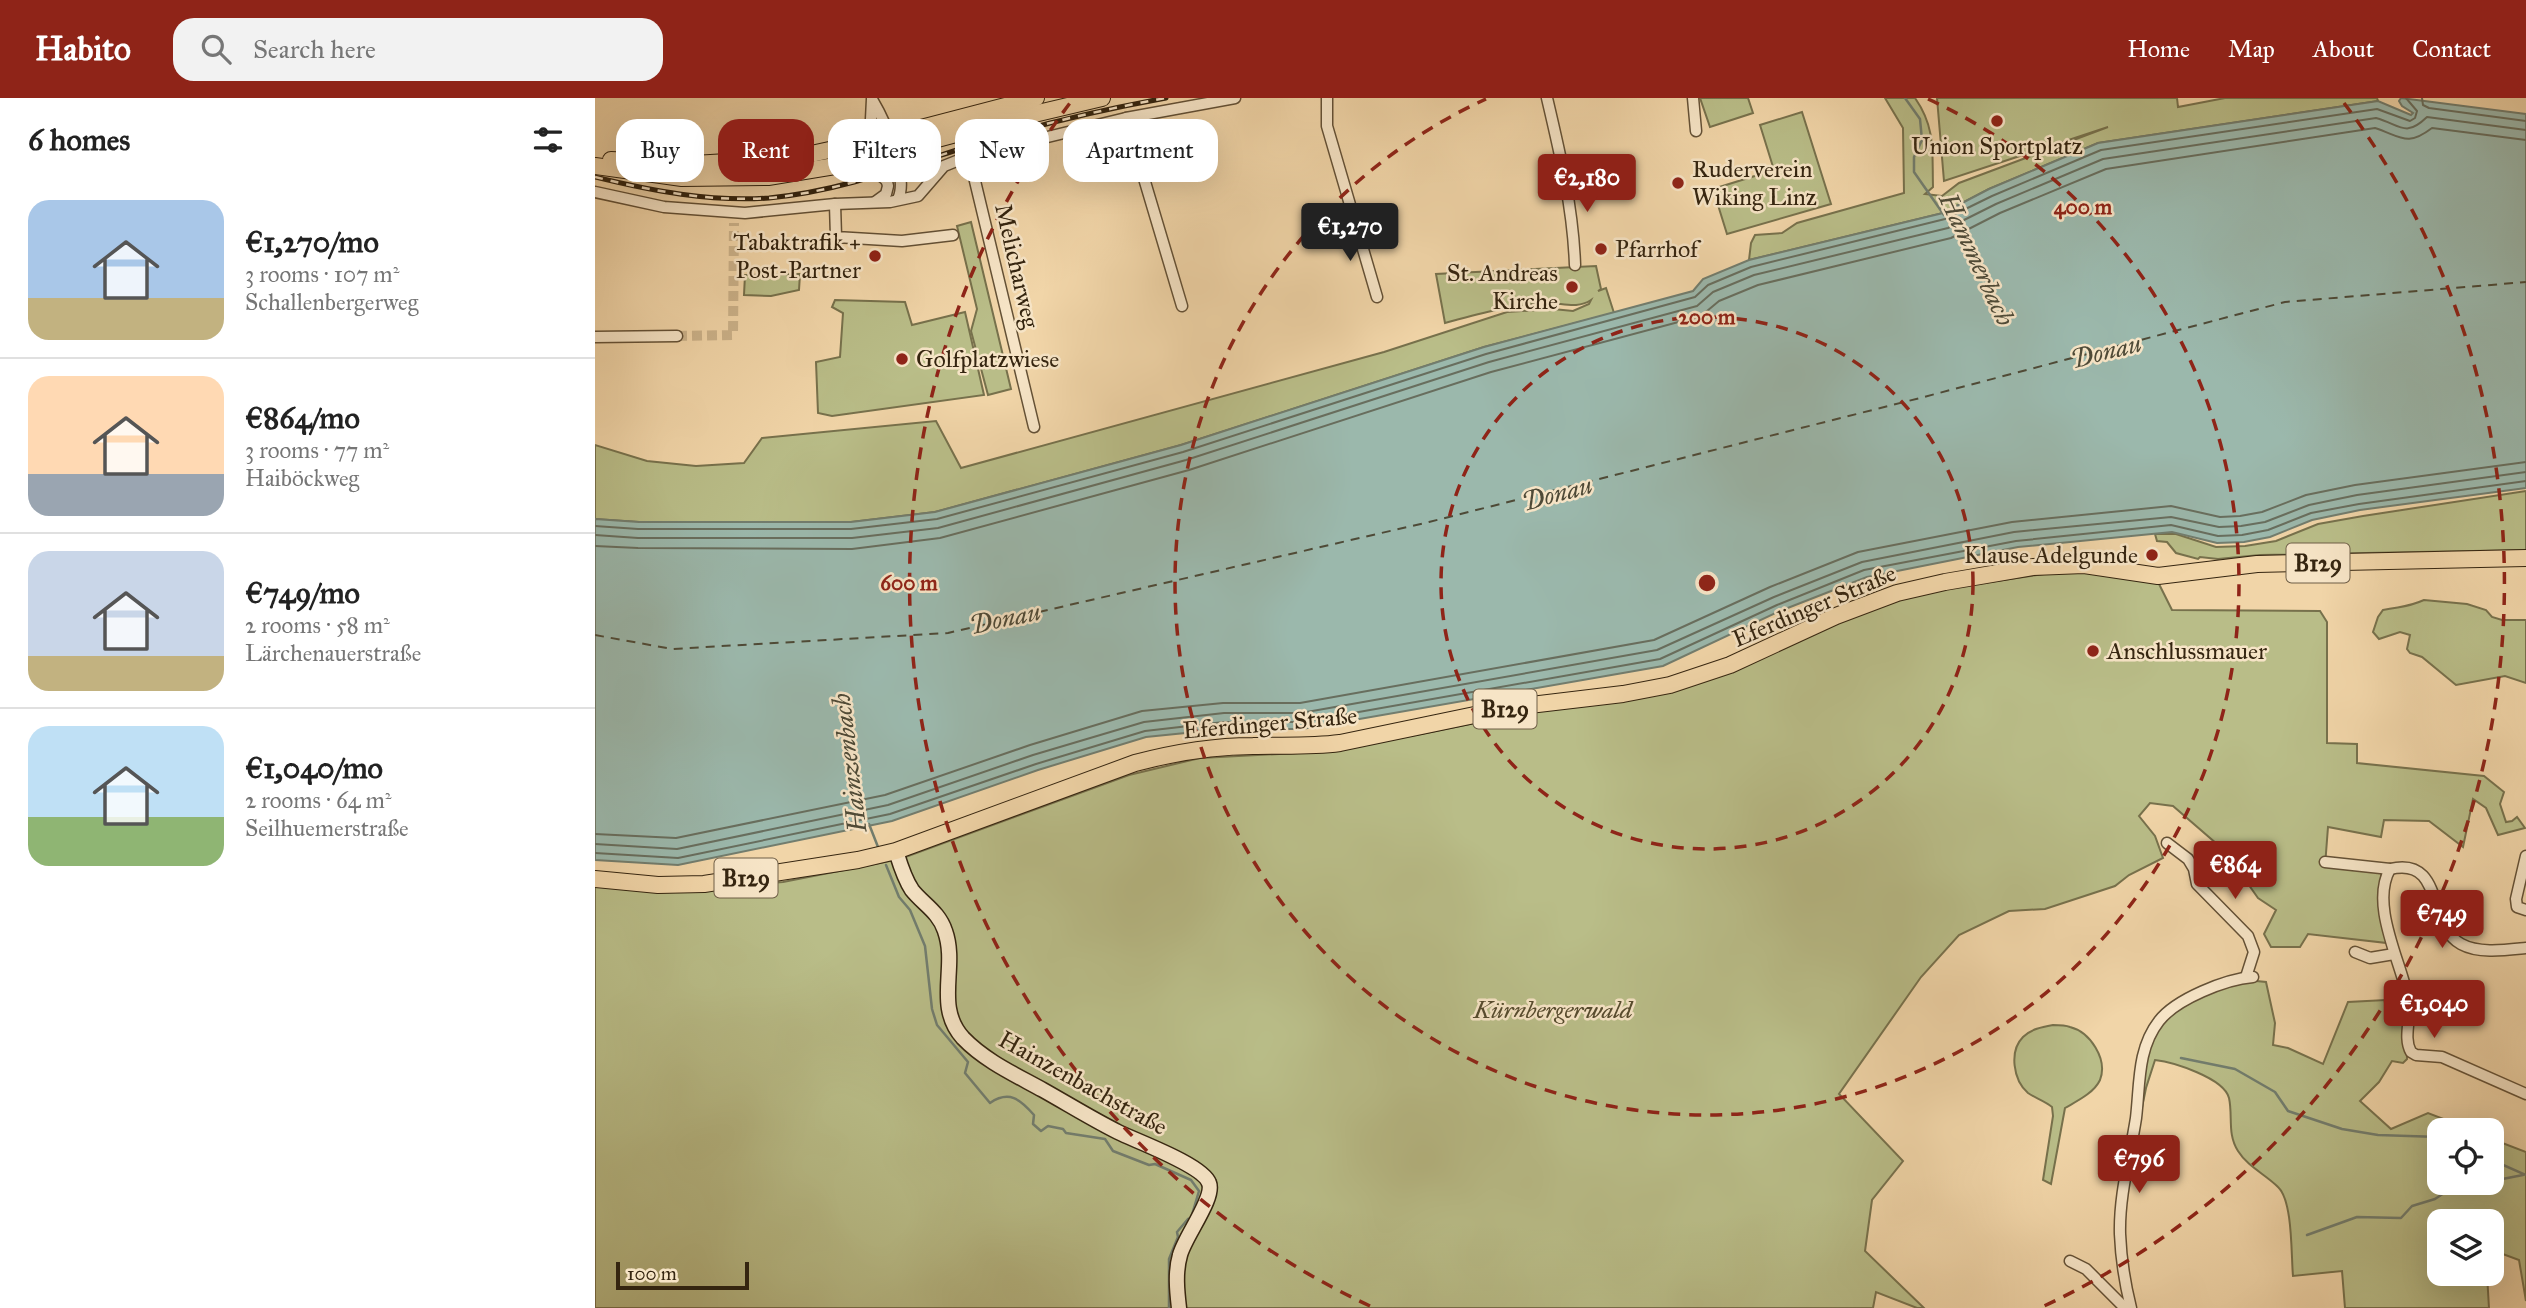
<!DOCTYPE html>
<meta charset="utf-8">
<style>
body{margin:0;font-family:"IM FELL Great Primer",serif;background:#f2f2f2;color:#222;height:100vh;display:flex;flex-direction:column;font-size:26px;white-space:nowrap}
*{box-sizing:border-box;margin:0}
p{font-size:23px;color:#767676}
.icon{flex:none;width:38px;height:38px;fill:none;stroke:currentColor;stroke-width:2;stroke-linecap:round;stroke-linejoin:round}
.map{position:relative;flex:1;overflow:hidden}
.side{display:flex;flex-direction:column;background:#fff;width:595px}
.side>*{flex:none}
.hud{position:absolute;left:21px;top:21px;width:665px;height:63px;display:flex;gap:14px}
.controls{position:absolute;left:1832px;top:1020px;display:grid;gap:14px}
.controls a{display:grid;place-items:center;width:77px;height:77px;border-radius:14px;background:#fff;box-shadow:0 7px 28px #0002;font-size:35px}
.scale{position:absolute;left:21px;bottom:18px;width:133px;box-sizing:border-box;padding-left:7px;border:4px solid #352510;border-top:0;font-size:19px;line-height:24px;white-space:nowrap;color:#352510;-webkit-text-stroke:5px #f6e4c6;paint-order:stroke}
.price{position:absolute;translate:-50% -60px;padding:0 16px;border-radius:7px;background:#8f2418;color:#fff;font-size:23px;line-height:46px;filter:drop-shadow(0 2px 4px #0008)}
.price::after{content:'';position:absolute;left:50%;top:42px;width:21px;height:16px;margin-left:-10px;background:inherit;clip-path:polygon(0 0,100% 0,50% 100%)}
.price.on{background:#222;color:#fff}
ul{padding:0;list-style:none}
li{display:flex;align-items:center;gap:21px;height:175px;padding:0 28px}
li+li{border-top:2px solid #e0e0e0}
li span{display:grid;place-items:center;flex:none;width:196px;height:140px;border-radius:21px;color:#555}
li>.icon{margin-inline-start:auto}
span .icon{width:84px;height:84px;fill:#fffc;stroke-width:1}
li b{font-size:30px}
h2{display:flex;justify-content:space-between;align-items:center;height:84px;padding:0 28px;font-size:30px}
.pill{padding:0 24px;border-radius:21px;background:#fff;box-shadow:0 7px 28px #0002;font-size:24px;line-height:63px}
.pill.on{background:#8f2418;color:#fff}
header{display:flex;align-items:center;gap:42px;box-sizing:border-box;height:98px;padding:0 35px;background:#8f2418;color:#fff}
header strong{font-size:33px}
nav{display:flex;gap:38px;margin-inline-start:auto;font-size:24px}
.search{width:490px;height:63px;background:#f2f2f2;display:flex;align-items:center;gap:18px;box-sizing:border-box;padding:0 24px;border-radius:21px;color:#767676;font-size:26px}
main{display:flex;flex:1;min-height:0}
.map>svg:first-child{display:block}
.green{fill:#b9bd88;stroke:#77714c;stroke-width:2}
.water{fill:#9bb8ac;stroke:#727d6e;stroke-width:2}
.lines{fill:none;stroke-linecap:round;stroke-linejoin:round}
.shore{stroke:#686e5e;stroke-width:2}
.stream{stroke:#727d6e;stroke-width:2.5}
.ferry{stroke:#4e4a37;stroke-width:2;stroke-dasharray:9 7;stroke-linecap:butt}
.street-tunnel{stroke:#cbb28a;stroke-width:10;stroke-dasharray:10 5;stroke-linecap:butt}
.street-casing{stroke:#645136;stroke-width:13}
.secondary-casing{stroke:#352510;stroke-width:17}
.primary-casing{stroke:#352510;stroke-width:18}
.street{stroke:#f6e4c6;stroke-width:10}
.secondary{stroke:#f6e4c6;stroke-width:14}
.primary{stroke:#f1d5a8;stroke-width:16}
.rail-casing{stroke:#352510;stroke-width:5}
.rail{stroke:#f6e4c6;stroke-width:2.5;stroke-dasharray:8;stroke-linecap:butt}
.ring{fill:none;stroke:#8f2418;stroke-width:3.5;stroke-dasharray:12 9}
.poi-dot{fill:#8f2418;stroke:#f6e4c6;stroke-width:2.5}
.labels{text-anchor:middle;dominant-baseline:central;stroke-width:5;stroke-linejoin:round;paint-order:stroke}
.shield{fill:#f6e4c6;stroke:#6f5e47;stroke-width:2}
.shield-label{font-size:23px;font-weight:bold;fill:#352510}
.poi-label{font-size:24px;fill:#352510;stroke:#f6e4c6;text-anchor:start}
.street-label{font-size:24px;fill:#352510;stroke:#f6e4c6}
.park-label{font-size:24px;font-style:italic;fill:#564b2e;stroke:#f6e4c6}
.water-label{font-size:26px;font-style:italic;fill:#4e4a37;stroke:#f6e4c6}
.centre{fill:#8f2418;stroke:#f6e4c6;stroke-width:3.5}
.ring-label{font-size:21px;text-anchor:middle;font-weight:bold;fill:#8f2418;stroke:#f6e4c6;stroke-width:5;stroke-linejoin:round;paint-order:stroke}
</style>
<header>
<strong>Habito</strong>
<div class="search"><svg class="icon" aria-label="search" viewBox="0 0 24 24"><circle cx="10" cy="10" r="6"/><path d="M15 15l6 6"/></svg>Search here</div>
<nav><a>Home</a><a>Map</a><a>About</a><a>Contact</a></nav>
</header>
<main>
<section class="side">
<h2>6 homes<svg class="icon" aria-label="filters" viewBox="0 0 24 24"><path d="M4 7h16M4 17h16"/><circle cx="9" cy="7" r="2"/><circle cx="15" cy="17" r="2"/></svg></h2>
<ul>
<li><span style="background:linear-gradient(#a9c7e8 70%,#c2b280 0)"><svg class="icon" aria-label="home" viewBox="0 0 24 24"><path d="M3 11l9-7 9 7M6 9v11h12V9"/></svg></span><div><b>€1,270/mo</b><p>3 rooms · 107 m²</p><p>Schallenbergerweg</p></div></li>
<li><span style="background:linear-gradient(#ffd9b3 70%,#9aa5b1 0)"><svg class="icon" aria-label="home" viewBox="0 0 24 24"><path d="M3 11l9-7 9 7M6 9v11h12V9"/></svg></span><div><b>€864/mo</b><p>3 rooms · 77 m²</p><p>Haiböckweg</p></div></li>
<li><span style="background:linear-gradient(#c9d6e8 75%,#c2b280 0)"><svg class="icon" aria-label="home" viewBox="0 0 24 24"><path d="M3 11l9-7 9 7M6 9v11h12V9"/></svg></span><div><b>€749/mo</b><p>2 rooms · 58 m²</p><p>Lärchenauerstraße</p></div></li>
<li><span style="background:linear-gradient(#bfe0f5 65%,#8fb573 0)"><svg class="icon" aria-label="home" viewBox="0 0 24 24"><path d="M3 11l9-7 9 7M6 9v11h12V9"/></svg></span><div><b>€1,040/mo</b><p>2 rooms · 64 m²</p><p>Seilhuemerstraße</p></div></li>
</ul>
</section>
<div class="map">
<svg width="1931" height="1210" viewBox="0 0 1931 1210">
<rect width="100%" height="100%" fill="#f1d5a8"/>
<filter id="stains"><feTurbulence type="fractalNoise" baseFrequency=".00286" numOctaves="4"/><feColorMatrix values="0 0 0 0 .2 0 0 0 0 .09 0 0 0 0 .02 0 0 0 .5 -.17"/></filter>
<radialGradient id="worn" r=".72"><stop offset=".6" stop-color="#630" stop-opacity="0"/><stop offset="1" stop-color="#630" stop-opacity=".3"/></radialGradient>
<g class="green">
<path d="M1105 0H1153L1158 15 1115 29Z"/>
<path d="M1290 0H1320C1341 30 1337 54 1338 89L1330 96 1347 98 1364 85 1513 29 1349 83 1342 0H1582L1583 9 1630 0H1782L1783 3 1503 45 1394 91 1348 115 1154 162 1156 145 1160 137 1187 135 1202 125 1309 95 1308 30Z"/>
<path d="M1207 14 1236 106 1132 136 1118 91 1179 72 1165 27Z"/>
<path d="M376 124 416 291 393 297 376 233 382 211 362 128Z"/>
<path d="M1001 168 1006 191 1003 193 1011 190 1019 215 889 249 586 347 340 414 256 424H44L0 421V347L52 363 101 368 149 365 167 340 341 323 366 370 789 254 912 214 958 211 978 213 994 206 996 202C981 212 966 204 949 205 914 207 883 216 850 225L841 176Z"/>
<path d="M205 176 204 192 176 198 149 197 150 177Z"/>
<path d="M240 202 310 204 317 227 370 214 389 297 237 318 223 315 221 264 245 259 248 215 237 209Z"/>
<path d="M1931 393V452L1665 457 1623 461 1605 459 1603 461 1581 455 1572 444 1562 443 1560 436H1581L1621 449 1650 448 1681 443 1723 426 1768 418Z"/>
<path d="M1476 472 1563 484 1577 512 1725 513 1732 524V645L1762 646V665L1889 678 1909 694 1905 706 1911 724 1917 723 1922 719 1930 730 1903 737 1891 710 1878 701 1868 749 1834 723 1789 722 1786 739 1733 729 1730 768 1786 774 1792 845 1713 836 1705 849H1676L1669 836 1681 812 1663 800 1630 753 1578 708 1555 705 1544 718 1560 738 1568 760 1534 777 1520 788 1450 811 1414 813 1364 837 1326 879 1244 996 1308 1063 1277 1102 1270 1153 1329 1210H1322L1281 1194 1278 1210H0V788L86 793 188 784 305 761 534 677 605 660 722 654 826 636 943 612 1046 600 1232 525 1326 494Z"/>
<path d="M1829 502 1872 506 1891 512 1897 519 1907 522H1931V585L1910 578 1861 587 1827 559 1815 555 1812 551 1815 537 1805 534 1784 541 1778 534 1783 519 1788 512C1806 508 1811 510 1829 502Z"/>
<path d="M1651 882 1671 884 1680 925 1678 947 1693 950 1728 966 1753 904 1810 901 1812 961 1808 965 1797 963 1784 984 1765 1003 1796 1031 1833 1015 1877 1032H1844V1085H1897V1041L1931 1054V1203L1924 1162 1897 1152V1124H1844V1176H1892L1894 1210H1750L1747 1173 1698 1178C1696 1157 1698 1103 1683 1089 1670 1076 1653 1069 1643 1053 1632 1036 1638 1018 1634 1000 1629 980 1578 964 1560 962L1551 990 1537 1059 1547 972 1559 935 1590 903Z"/>
<path d="M1458 927C1463 927 1470 927 1475 929 1495 934 1513 961 1505 982 1499 995 1482 1003 1470 1010L1456 1086 1448 1082 1458 1018 1457 1009C1450 1003 1440 1000 1433 995 1418 982 1414 953 1428 939 1436 931 1447 929 1458 927Z"/>
</g>
<path class="water" d="M1806 0 1931 16V390L1765 412 1717 422 1675 439 1649 444 1622 445 1577 434 1423 449 1272 479 1185 513 1068 568 707 631H630L551 639 443 672 297 723 83 767 0 762V421L44 424H256L340 414 586 347 889 249 1098 193 1108 181 1154 162 1348 115 1394 91 1503 45 1783 3 1816 17 1818 15 1807 8 1804 3Z"/>
<g class="lines">
<g class="shore">
<path d="M1827 0 1828 7 1834 10 1931 23"/>
<path d="M0 428 43 431H256L342 421 588 354 891 256 1100 199 1113 187 1156 169 1350 121 1397 98 1506 52 1782 11 1815 23 1820 20 1822 13 1811 0"/>
<path d="M0 437 43 440H257L343 430 591 362 894 264 1102 208 1118 194 1159 177 1353 130 1401 106 1508 61 1781 20C1806 27 1810 40 1832 19L1931 32"/>
<path d="M0 448 43 450 257 451 345 440 594 372 896 274 1106 218 1124 203 1163 187 1356 140 1405 115 1511 71 1780 30C1807 39 1812 49 1837 30L1931 42"/>
<path d="M0 736 81 740 290 697 435 647 547 613 628 605H705L1059 542 1175 489 1263 454 1417 424 1576 408 1625 419 1645 418 1667 414 1711 397 1760 387 1931 364"/>
<path d="M0 746 82 751 293 707 438 657 549 624 629 615H706L1062 552 1179 499 1267 464 1419 434 1576 419 1624 429 1646 428 1670 424 1714 407 1762 397 1931 374"/>
<path d="M0 755 83 760 295 716 441 666 550 633 629 624H707L1065 561 1182 507 1269 472 1421 443 1576 427 1623 438 1647 437 1673 432 1716 415 1764 406 1931 383"/>
</g>
<g class="stream">
<path d="M1310 0 1325 21 1327 42 1319 59V74L1349 117"/>
<path d="M274 726 283 749"/>
<path d="M291 767 304 799 315 812 330 848 337 911 342 927 373 964 370 975 395 1005C414 992 425 1001 439 1017L438 1026 446 1033 453 1028 468 1031 471 1035 510 1041 518 1053 554 1067 560 1066 596 1082 604 1093 596 1120 593 1121 582 1134 583 1139 574 1161V1210"/>
<path d="M1586 960 1640 971 1680 994 1693 1013 1747 1031 1783 1037 1844 1039"/>
<path d="M1897 1062 1931 1077"/>
<path d="M1897 1083 1928 1077"/>
<path d="M1712 1137 1762 1119 1806 1120 1817 1108 1840 1101 1849 1095 1885 1085"/>
</g>
<path class="ferry" d="M0 537 77 551 353 535 834 424 1325 300 1690 204 1931 184"/>
<path class="street-tunnel" d="M82 238 138 237 139 125"/>
<defs>
<g id="street">
<path d="M732 0V28L782 199"/>
<path d="M952 0C965 55 978 110 980 167"/>
<path d="M1098 0 1101 33"/>
<path d="M277 1 276 21 293 88 291 96 280 104"/>
<path d="M278 3C290 23 314 79 303 101"/>
<path d="M531 20 587 208"/>
<path d="M374 58 439 329"/>
<path d="M252 68 281 74 291 82"/>
<path d="M0 94 69 109 150 115 240 106 295 104 323 98 349 68 374 58 531 20 640 0"/>
<path d="M240 106 241 139 307 143 358 137"/>
<path d="M0 239 82 238"/>
<path d="M1572 745 1593 761 1599 771 1602 786 1653 838 1659 854 1651 879"/>
<path d="M1931 758 1921 801 1922 809 1931 812"/>
<path d="M1730 764 1795 771C1774 808 1808 867 1814 905 1816 921 1808 940 1816 954L1821 957 1847 959 1931 996"/>
<path d="M1795 771C1850 758 1832 828 1866 846 1884 856 1911 852 1931 850"/>
<path d="M1760 854 1775 860 1799 856"/>
<path d="M1475 1163 1491 1171 1530 1210"/>
<path d="M1536 1210C1530 1186 1526 1161 1525 1136 1524 1097 1535 1059 1541 1020 1545 987 1542 951 1564 923 1581 901 1631 881 1658 879"/>
</g>
<path id="secondary" d="M301 753C305 766 309 780 317 792 328 806 344 814 350 833 363 869 339 908 368 940 390 963 421 977 448 992 473 1006 497 1021 523 1034 541 1043 608 1067 614 1085 620 1100 590 1138 585 1157 580 1174 582 1193 584 1210"/>
<g id="primary">
<path d="M16 62 99 66 198 60 280 42 441 0"/>
<path d="M0 68 87 80 173 79 246 67 409 23 507 0"/>
<path d="M0 781 63 787 109 786 263 762 301 753 540 665C578 655 619 648 658 648 687 647 715 649 745 645L918 609 1028 596 1075 587 1135 567 1241 518 1302 495 1350 484 1438 469 1489 467 1563 478 1662 466 1931 460"/>
</g>
</defs>
<use href="#street" class="street-casing"/>
<use href="#secondary" class="secondary-casing"/>
<use href="#primary" class="primary-casing"/>
<use href="#street" class="street"/>
<use href="#secondary" class="secondary"/>
<use href="#primary" class="primary"/>
<defs>
<path id="rail" d="M0 79C57 93 115 104 174 100 249 93 319 65 390 43 450 25 510 11 571 0"/>
</defs>
<use href="#rail" class="rail-casing"/>
<use href="#rail" class="rail"/>
</g>
<g class="ring">
<circle cx="1112" cy="485" r="266"/>
<path d="M1333 1A532 532 0 1 1 891 1"/>
<path d="M775 1208A798 798 0 0 1 475 5M1749 5A798 798 0 0 1 1449 1208"/>
</g>
<g class="poi-dot">
<circle cx="1402" cy="23" r="7"/>
<circle cx="1083" cy="85" r="7"/>
<circle cx="1006" cy="151" r="7"/>
<circle cx="280" cy="158" r="7"/>
<circle cx="977" cy="189" r="7"/>
<circle cx="307" cy="261" r="7"/>
<circle cx="1557" cy="457" r="7"/>
<circle cx="1498" cy="553" r="7"/>
</g>
<g class="labels">
<g class="shield">
<rect x="1691.5" y="445.5" width="63" height="39" rx="5"/>
<rect x="878.5" y="591.5" width="63" height="39" rx="5"/>
<rect x="119.5" y="760.5" width="63" height="39" rx="5"/>
</g>
<g class="shield-label">
<text x="1723" y="465">B129</text>
<text x="910" y="611">B129</text>
<text x="151" y="780">B129</text>
</g>
<g class="poi-label">
<text x="1402" y="48" text-anchor="middle">Union Sportplatz</text>
<text x="1097" y="71">Ruderverein<tspan x="1097" dy="28">Wiking Linz</tspan></text>
<text x="266" y="144" text-anchor="end">Tabaktrafik +<tspan x="266" dy="28">Post-Partner</tspan></text>
<text x="1020" y="151">Pfarrhof</text>
<text x="963" y="175" text-anchor="end">St. Andreas<tspan x="963" dy="28">Kirche</tspan></text>
<text x="321" y="261">Golfplatzwiese</text>
<text x="1543" y="457" text-anchor="end">Klause Adelgunde</text>
<text x="1512" y="553">Anschlussmauer</text>
</g>
<g class="street-label">
<text transform="translate(422 168) rotate(77)">Melicharweg</text>
<text transform="translate(1219 508) rotate(-23)">Eferdinger Straße</text>
<text transform="translate(675 625) rotate(-5)">Eferdinger Straße</text>
<text transform="translate(488 985) rotate(29)">Hainzenbachstraße</text>
</g>
<g class="park-label">
<text x="958" y="912">Kürnbergerwald</text>
</g>
<g class="water-label">
<text transform="translate(1382 161) rotate(65)">Hammerbach</text>
<text transform="translate(1511 253) rotate(-14)">Donau</text>
<text transform="translate(962 395) rotate(-15)">Donau</text>
<text transform="translate(410 520) rotate(-12)">Donau</text>
<text transform="translate(254 665) rotate(-97)">Hainzenbach</text>
</g>
</g>
<circle cx="1112" cy="485" r="10" class="centre"/>
<g class="ring-label">
<text x="1488" y="116">400 m</text>
<text x="1112" y="226">200 m</text>
<text x="314" y="492">600 m</text>
</g>
<rect width="100%" height="100%" filter="url(#stains)"/>
<rect width="100%" height="100%" fill="url(#worn)"/>
</svg>
<div class="controls">
<a><svg class="icon" aria-label="locate" viewBox="0 0 24 24"><circle cx="12" cy="12" r="6"/><path d="M12 2v4M12 18v4M2 12h4M18 12h4"/></svg></a>
<a><svg class="icon" aria-label="layers" viewBox="0 0 24 24"><path d="M12 4l9 5-9 5-9-5zM3 14l9 5 9-5"/></svg></a>
</div>
<div class="scale">100 m</div>
<b class="price" style="left:992px;top:116px">€2,180</b>
<b class="price on" style="left:755px;top:165px">€1,270</b>
<b class="price" style="left:1640px;top:803px">€864</b>
<b class="price" style="left:1847px;top:852px">€749</b>
<b class="price" style="left:1839px;top:942px">€1,040</b>
<b class="price" style="left:1544px;top:1097px">€796</b>
<div class="hud">
<a class="pill">Buy</a>
<a class="pill on">Rent</a>
<a class="pill">Filters</a>
<a class="pill">New</a>
<a class="pill">Apartment</a>
</div>
</div>
</main>
